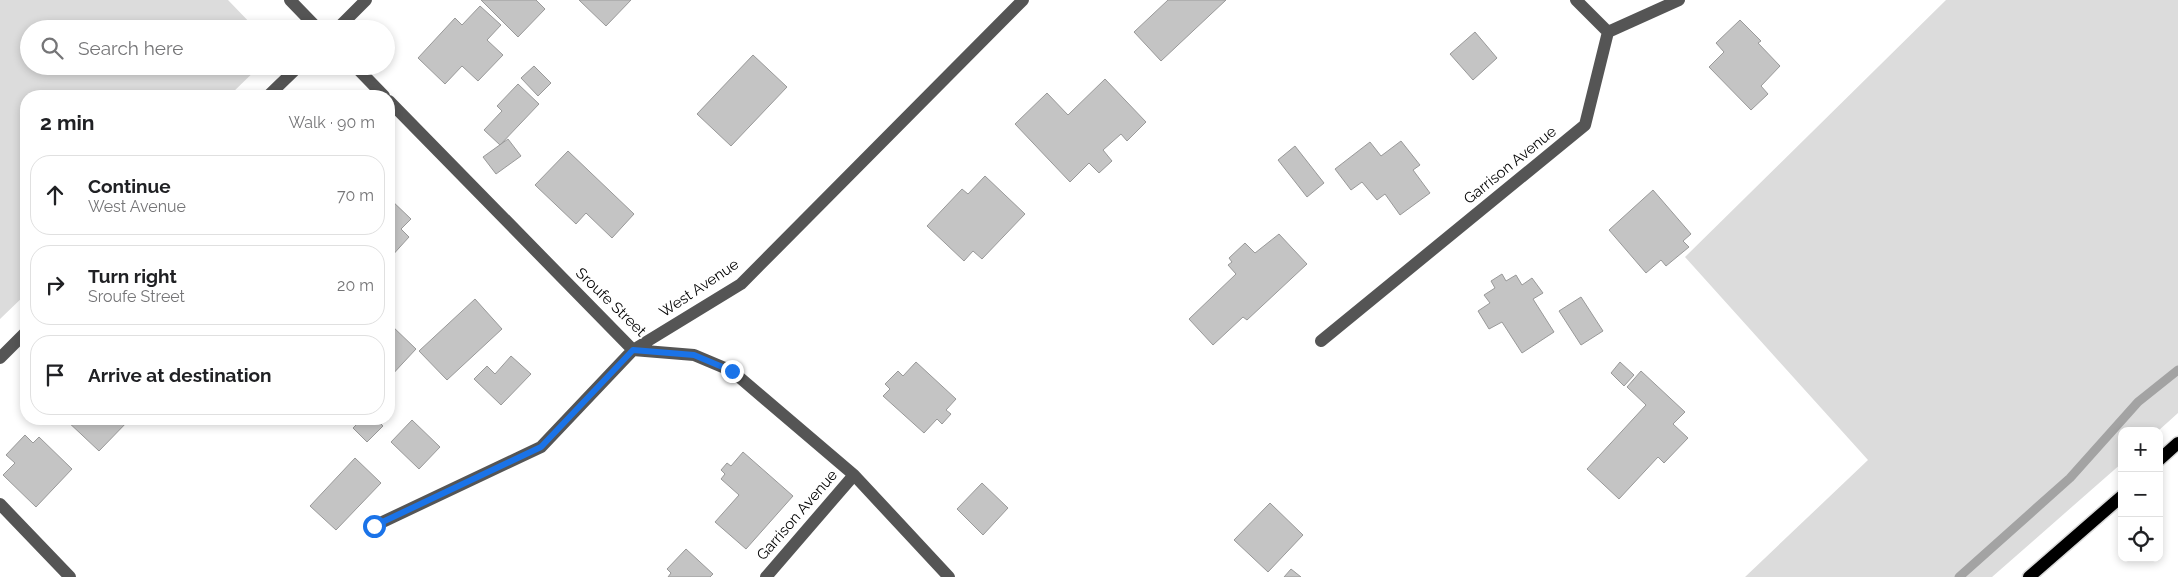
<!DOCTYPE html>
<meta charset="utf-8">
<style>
body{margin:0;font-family:Raleway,sans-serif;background:#f6f6f6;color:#202124}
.controls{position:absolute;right:15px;bottom:15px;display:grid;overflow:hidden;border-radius:10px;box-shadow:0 2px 8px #0003}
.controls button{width:45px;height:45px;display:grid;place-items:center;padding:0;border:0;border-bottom:1px solid #e0e0e0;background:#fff;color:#202124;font:25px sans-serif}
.stop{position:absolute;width:15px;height:15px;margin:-11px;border:4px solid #1a73e8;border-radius:50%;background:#fff}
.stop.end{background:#1a73e8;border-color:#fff;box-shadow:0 1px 5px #0008}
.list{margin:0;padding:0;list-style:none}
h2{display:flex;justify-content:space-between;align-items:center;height:65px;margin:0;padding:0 20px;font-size:21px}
h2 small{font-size:16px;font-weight:400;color:#757577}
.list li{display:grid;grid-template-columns:32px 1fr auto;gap:15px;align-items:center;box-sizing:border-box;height:80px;margin:0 10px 10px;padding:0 10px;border:1px solid #e0e0e0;border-radius:20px}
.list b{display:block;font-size:19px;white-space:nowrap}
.list p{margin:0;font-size:16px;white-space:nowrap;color:#757577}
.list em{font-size:16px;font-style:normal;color:#757577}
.icon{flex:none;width:28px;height:28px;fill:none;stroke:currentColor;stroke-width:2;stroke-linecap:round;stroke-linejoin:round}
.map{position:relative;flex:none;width:2178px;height:577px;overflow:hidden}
.search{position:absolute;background:#fff;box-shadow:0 2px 8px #0003;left:20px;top:20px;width:375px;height:55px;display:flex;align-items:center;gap:12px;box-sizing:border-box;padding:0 18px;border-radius:28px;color:#757577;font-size:19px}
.panel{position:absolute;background:#fff;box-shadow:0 2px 8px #0003;left:20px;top:90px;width:375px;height:335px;border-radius:20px}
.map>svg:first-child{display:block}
.green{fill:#dcdcdc}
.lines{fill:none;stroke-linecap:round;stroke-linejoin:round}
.stream{stroke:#a3a3a3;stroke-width:9}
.building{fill:#c4c4c4;stroke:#999}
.major-casing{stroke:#dbdbdb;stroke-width:15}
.minor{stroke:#555;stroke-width:12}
.major{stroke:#000;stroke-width:12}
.route{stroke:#1a73e8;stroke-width:6}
.labels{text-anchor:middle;stroke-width:4;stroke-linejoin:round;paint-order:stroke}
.street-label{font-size:15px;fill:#000;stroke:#fff}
</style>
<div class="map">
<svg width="2178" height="577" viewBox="0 0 2178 577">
<rect width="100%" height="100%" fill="#fff"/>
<path class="green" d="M0,0h228l28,29h-227v37h231l-31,30h-203v198l-26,25z
M1946,0h232v413l-20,18h-36v32l-130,114h-247l123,-117 -183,-203z"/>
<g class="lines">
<path class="stream" d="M1959,577l111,-99 68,-76 40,-32"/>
</g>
<path class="building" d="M481,0h55l9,9 -27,28z
M579,0h52l-25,26z
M1168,0h58l-65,61 -27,-29z
M480,6l21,19 -14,15 16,15 -25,26 -16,-15 -17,18 -27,-26 37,-40 7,7z
M1740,20l21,21 -3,2 22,23 -19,20 7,8 -17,16 -42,-43 15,-15 -8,-9z
M1475,32l22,26 -24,22 -23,-26z
M753,55l34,32 -56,59 -34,-32z
M534,66l17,17 -13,13 -17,-18z
M1105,79l41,43 -19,19 -6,-7 -18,16 9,11 -13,12 -10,-10 -19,19 -55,-58 32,-31 21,22z
M518,84l21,20 -39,41 -16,-15 18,-19 -5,-5z
M508,139l13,17 -25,18 -13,-17z
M1401,141l19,24 -7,5 17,23 -30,22 -15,-21 -8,6 -15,-18 -11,8 -16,-21 35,-27 11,14z
M1295,146l29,37 -17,14 -29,-37z
M568,151l66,63 -22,24 -26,-25 -10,11 -41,-39z
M985,176l40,38 -43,45 -9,-8 -9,10 -37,-35 35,-37 6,5z
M1653,190l38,44 -8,7 6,6 -23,19 -5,-6 -15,13 -37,-43z
M389,198l22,21 -10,10 8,8 -19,21z
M1279,234l28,30 -60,56 -4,-3 -30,28 -24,-26 47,-45 -8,-9 4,-3 -3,-4 16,-15 10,10z
M1502,274l4,7 10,-6 6,10 10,-7 11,15 -10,6 21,33 -32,21 -20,-31 -13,7 -11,-18 12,-8 -6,-8 11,-7 -4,-7z
M1581,297l22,34 -22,14 -22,-34z
M475,299l27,30 -55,51 -28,-29z
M390,324l26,25 -27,29v-53z
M511,356l20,18 -30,31 -27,-26 13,-13 8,8z
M916,362l40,37 -10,11 5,4 -9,10 -5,-5 -13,14 -41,-37 7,-7 -5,-5 13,-13 5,5z
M1620,362l14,13 -10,11 -13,-13z
M1641,371l44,41 -12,12 15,14 -24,25 -6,-6 -39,42 -32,-30 59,-64 -19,-18z
M65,419h65l-31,32z
M362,419h14l7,7 -16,16 -14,-14z
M412,420l28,27 -21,22 -28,-27z
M25,435l8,8 6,-6 33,32 -36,38 -33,-32 12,-12 -9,-8z
M743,452l50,44 -47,53 -31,-27 24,-27 -18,-16 4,-5 -4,-4 6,-7 4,3z
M355,458l26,25 -45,47 -26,-24z
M982,483l26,25 -25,27 -26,-26z
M1270,503l33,32 -35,37 -34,-32z
M686,549l27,25 -3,3h-42l3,-4 -4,-4z
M1291,569l10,8h-17z"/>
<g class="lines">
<defs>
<path id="major" d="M2159,460l19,-17
M2029,577l93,-81"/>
</defs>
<use href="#major" class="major-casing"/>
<path class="minor" d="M290,0l28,29
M1576,0l32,32
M337,29l29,-29
M355,66l29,30
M268,96l31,-30
M389,101l244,249 61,5 38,16 122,104 95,102
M1321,341l264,-216 23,-93 71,-32
M0,358l26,-26
M0,504l70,73
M374,526l167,-79 92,-97 108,-66 282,-284
M766,577l88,-102"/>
<use href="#major" class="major"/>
</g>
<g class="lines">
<path class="route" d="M374,526l167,-79 92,-97 61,5 38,16"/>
</g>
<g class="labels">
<g class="street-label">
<text transform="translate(1510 165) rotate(-39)" y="5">Garrison Avenue</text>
<text transform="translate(699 288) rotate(-34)" y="5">West Avenue</text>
<text transform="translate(611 302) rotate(44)" y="5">Sroufe Street</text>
<text transform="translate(797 515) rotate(-49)" y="5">Garrison Avenue</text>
</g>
</g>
</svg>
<div class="controls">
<button>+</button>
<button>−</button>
<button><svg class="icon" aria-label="locate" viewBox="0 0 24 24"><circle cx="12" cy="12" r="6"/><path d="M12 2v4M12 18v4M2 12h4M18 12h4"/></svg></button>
</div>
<div class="stop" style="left:374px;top:526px"></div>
<div class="stop end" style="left:732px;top:371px"></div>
<div class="search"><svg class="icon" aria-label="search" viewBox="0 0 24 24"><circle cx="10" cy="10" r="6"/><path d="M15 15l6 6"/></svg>Search here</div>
<section class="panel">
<h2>2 min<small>Walk · 90 m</small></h2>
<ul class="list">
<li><svg class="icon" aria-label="ahead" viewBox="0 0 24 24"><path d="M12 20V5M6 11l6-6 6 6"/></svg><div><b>Continue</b><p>West Avenue</p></div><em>70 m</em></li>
<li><svg class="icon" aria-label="right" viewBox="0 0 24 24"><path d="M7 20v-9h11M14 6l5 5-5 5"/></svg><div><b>Turn right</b><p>Sroufe Street</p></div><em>20 m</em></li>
<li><svg class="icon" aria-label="arrive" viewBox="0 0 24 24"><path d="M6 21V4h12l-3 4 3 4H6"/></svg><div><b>Arrive at destination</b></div></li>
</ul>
</section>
</div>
